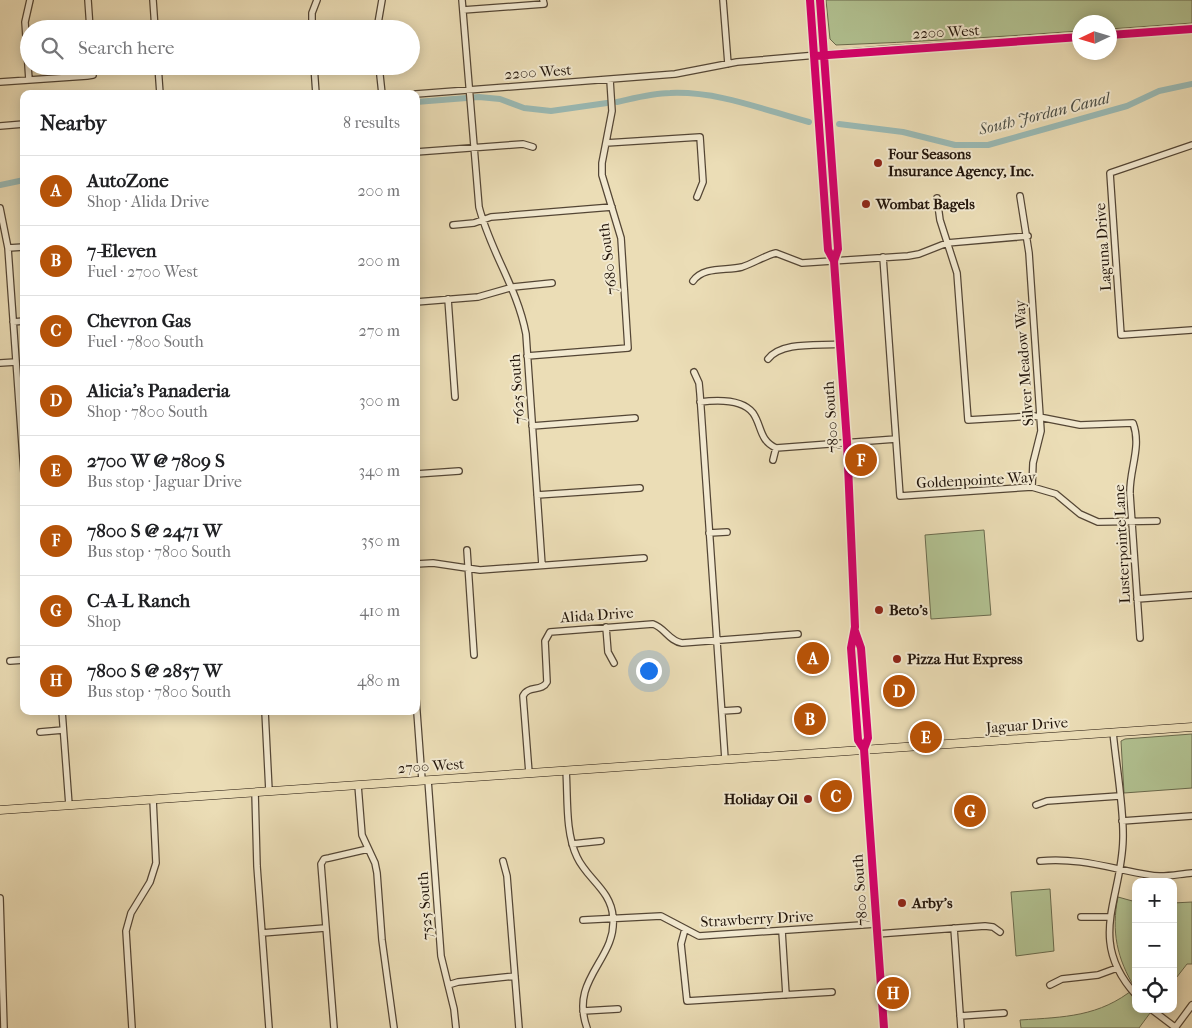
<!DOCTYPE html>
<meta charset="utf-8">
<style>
body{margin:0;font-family:"IM FELL French Canon",serif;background:#f2f2f2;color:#202124}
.controls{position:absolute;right:15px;bottom:15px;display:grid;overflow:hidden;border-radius:10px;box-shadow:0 2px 12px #0003}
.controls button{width:45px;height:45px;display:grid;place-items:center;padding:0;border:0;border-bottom:1px solid #e0e0e0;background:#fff;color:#202124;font:25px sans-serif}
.compass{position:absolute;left:1072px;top:15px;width:45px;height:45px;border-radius:50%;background:#fff;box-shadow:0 2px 12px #0003;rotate:266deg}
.you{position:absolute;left:648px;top:670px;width:18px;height:18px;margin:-12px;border:4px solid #fff;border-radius:50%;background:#1a73e8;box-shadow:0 0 0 8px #1a73e833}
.badge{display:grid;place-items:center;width:32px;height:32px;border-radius:50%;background:#b45309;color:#fff;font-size:16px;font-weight:700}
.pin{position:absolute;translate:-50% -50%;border:2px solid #fff;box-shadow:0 1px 5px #0006}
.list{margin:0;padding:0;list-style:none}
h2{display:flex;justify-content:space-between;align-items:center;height:65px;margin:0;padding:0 20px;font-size:21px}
h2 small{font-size:16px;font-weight:400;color:#757577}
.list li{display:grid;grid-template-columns:32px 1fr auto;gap:15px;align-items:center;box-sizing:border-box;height:70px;padding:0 20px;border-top:1px solid #e0e0e0}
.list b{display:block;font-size:19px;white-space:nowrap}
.list p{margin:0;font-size:16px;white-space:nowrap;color:#757577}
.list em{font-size:16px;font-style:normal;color:#757577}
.icon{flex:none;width:28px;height:28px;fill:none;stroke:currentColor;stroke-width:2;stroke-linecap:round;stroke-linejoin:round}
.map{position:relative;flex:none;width:1192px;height:1028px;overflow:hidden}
.search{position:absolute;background:#fff;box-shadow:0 2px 12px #0003;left:20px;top:20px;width:400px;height:55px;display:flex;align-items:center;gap:12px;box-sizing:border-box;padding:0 18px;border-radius:28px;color:#757577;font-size:19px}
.panel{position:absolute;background:#fff;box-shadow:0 2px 12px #0003;left:20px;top:90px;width:400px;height:625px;border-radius:10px}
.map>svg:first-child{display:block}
.green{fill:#b2c292;stroke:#6a6b4e}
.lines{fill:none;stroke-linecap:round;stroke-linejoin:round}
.canal{stroke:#9abab5;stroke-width:6}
.minor-casing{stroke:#544635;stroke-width:8}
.major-casing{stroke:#21140a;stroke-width:9}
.minor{stroke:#f2e9d0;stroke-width:5.5}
.major{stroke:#ebddb6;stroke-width:8}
.cycleway-casing{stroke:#f2e9d0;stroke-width:11}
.cycleway{stroke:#d6006c;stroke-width:8}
.poi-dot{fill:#8f2418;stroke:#f2e9d0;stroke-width:2}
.labels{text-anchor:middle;stroke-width:4;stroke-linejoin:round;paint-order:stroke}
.street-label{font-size:15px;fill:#21140a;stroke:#f2e9d0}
.poi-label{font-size:15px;font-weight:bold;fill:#21140a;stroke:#f2e9d0;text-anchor:start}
.water-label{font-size:16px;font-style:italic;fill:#4b4e46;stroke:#f2e9d0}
</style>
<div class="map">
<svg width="1192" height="1028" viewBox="0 0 1192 1028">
<rect width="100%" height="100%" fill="#ebddb6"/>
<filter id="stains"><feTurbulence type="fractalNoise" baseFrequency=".004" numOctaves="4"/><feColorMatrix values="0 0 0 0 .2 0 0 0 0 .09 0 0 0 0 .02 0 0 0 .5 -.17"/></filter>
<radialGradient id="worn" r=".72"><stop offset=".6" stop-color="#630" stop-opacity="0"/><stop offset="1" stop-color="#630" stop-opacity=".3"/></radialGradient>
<path class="green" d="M826,0h366v23l-82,6v-7h-30l-1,9c-81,6 -162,11 -243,14l-6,-6z
M984,530l7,85 -60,4 -6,-84z
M1192,734v54l-68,5 -3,-52 4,-2z
M1050,889l4,62 -38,5 -5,-64z
M1118,897l18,5v107h17l-14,19h-118l-1,-8c45,-3 79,-3 115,-32 -18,-29 -24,-57 -17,-91z
M1192,902v62h-5l-14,18v-79z"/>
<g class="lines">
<path class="canal" d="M416,102l63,-5 21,2 24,9 27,3 56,-8
M617,102c18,-4 36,-9 53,-9 48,-2 94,17 139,29
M839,124l64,8 52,13h33l139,-39 32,-15 33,-7
M0,185l24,-5"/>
<defs>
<path id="minor" d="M88,0l2,29
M153,0l2,29
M462,0l17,207c12,46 38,80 47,127l16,231
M723,0l5,64
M463,10l81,-6 -1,-4
M312,29v-16l5,-13
M377,29l5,-29
M1110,35l82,-6
M158,66l2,28
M314,66l2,28
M379,66l3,28
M29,80l-4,-58 5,-22
M0,82l87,-6 6,-1 -1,-9
M416,94l259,-20 62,-12 150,-13 193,-12
M0,126l24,-2
M606,143l94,-6 3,45 -6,15
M1192,145l-82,28 11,162 71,-5
M416,152l107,-8 10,3
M1020,196l9,57 12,178 -8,32 -1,24
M937,198l3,22 17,53 11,147 66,-4 46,9 53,-2c9,24 -4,47 -3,71l10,144
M0,208l8,40 16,225
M453,225l21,-2 17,-6 121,-10
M8,248l16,-1
M883,257l17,239 132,-9 24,7 24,20 18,8 59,-1
M693,281c11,-15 33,-10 49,-14 12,-4 22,-11 34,-14l26,10 15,-1 91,-6 11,-2 28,-11 81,-7
M448,299l7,98
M416,302l62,-5 35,-10 39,-4
M13,322l11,-1
M527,356l101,-8 -7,-110 -19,-63v-12l10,-52 -2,-31
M768,359c14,-18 51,-13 72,-15
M0,363l16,-1
M694,372l5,11 1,11 25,365
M700,402c16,-2 42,-3 53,11 9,13 6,27 23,35l120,-9
M532,426l103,-8
M773,460l3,-12
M416,474l43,-3
M537,495l103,-7
M709,533l18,-1
M467,550l7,105
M416,564l17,-1 47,7 164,-12
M1137,599l55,-4
M606,627l2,25 6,11
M10,661l14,-1
M416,699l6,81
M62,711l7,94
M265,711l4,80
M722,711l16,-1
M40,732l23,-2
M1113,732c3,33 11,75 10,107 -1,60 -37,101 13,156
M566,770c2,27 -1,62 11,87 10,22 34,33 36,60 4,43 -44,61 -26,111
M529,773l-6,-77c5,-11 19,-4 24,-14l-2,-41 5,-9 103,-8c12,4 16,17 29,19l116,-9
M428,780l13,176 13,53 2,19
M358,785l4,50 13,28 2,10 5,67 12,88
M255,792l2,74 12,162
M1036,805l11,-4 72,-5
M1122,821l70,-5
M572,844l29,-3
M503,861l4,15 12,152
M1040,861c39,-4 72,8 109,14 14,3 29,-1 43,-2
M0,898l4,130
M1081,917h28
M583,920l78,-4 38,20 177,-12
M954,928l7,100
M685,929l-4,15 6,57 145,-9
M782,931l4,64
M262,933l63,-5
M877,934l108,-8 8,1 7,5
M448,985l10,-3 57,-6
M1050,985l12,-6 36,-4 19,-7
M1151,1009l25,19
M583,1011l35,-2
M960,1016l44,-3
M132,1028l-6,-97 5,-18 19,-31 6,-19 -3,-64
M334,1028l-13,-164 3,-5 5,-1 39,-9
M1175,1028l17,-23"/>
<path id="major" d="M810,0l18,250 6,11
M820,0l18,249 -4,12 13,181 8,185 -4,21 7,92 6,9
M855,631l6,17 7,90 -4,11 20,279
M0,810l1192,-83"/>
</defs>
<use href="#minor" class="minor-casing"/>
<use href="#major" class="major-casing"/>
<use href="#minor" class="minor"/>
<use href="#major" class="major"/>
<defs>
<path id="cycleway" d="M810,0l18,250 6,11
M820,0l18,249 -4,12 13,181 8,185 -4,21 7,92 6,9
M1110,35l82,-6
M814,56l266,-19
M855,631l6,17 7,90 -4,11 20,279"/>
</defs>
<use href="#cycleway" class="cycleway-casing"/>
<use href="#cycleway" class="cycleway"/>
</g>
<g class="poi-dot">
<circle cx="878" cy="163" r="5"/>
<circle cx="866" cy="204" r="5"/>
<circle cx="879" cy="610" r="5"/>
<circle cx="897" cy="659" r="5"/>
<circle cx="808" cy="799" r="5"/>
<circle cx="902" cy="903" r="5"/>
</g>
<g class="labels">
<g class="street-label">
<text transform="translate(946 32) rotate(-3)" y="5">2200 West</text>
<text transform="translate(538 72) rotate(-4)" y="5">2200 West</text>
<text transform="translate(1103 247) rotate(-94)" y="5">Laguna Drive</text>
<text transform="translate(608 259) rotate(-97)" y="5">7680 South</text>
<text transform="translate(1024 363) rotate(-94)" y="5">Silver Meadow Way</text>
<text transform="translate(517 389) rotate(-94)" y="5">7625 South</text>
<text transform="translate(831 417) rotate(-94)" y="5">7800 South</text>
<text transform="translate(976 480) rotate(-3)" y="5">Goldenpointe Way</text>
<text transform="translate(1122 544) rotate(-93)" y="5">Lusterpointe Lane</text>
<text transform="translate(597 615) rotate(-4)" y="5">Alida Drive</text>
<text transform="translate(1027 725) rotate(-4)" y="5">Jaguar Drive</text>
<text transform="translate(431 766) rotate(-4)" y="5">2700 West</text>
<text transform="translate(860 890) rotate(-94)" y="5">7800 South</text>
<text transform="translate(425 906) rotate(-94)" y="5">7525 South</text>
<text transform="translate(757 919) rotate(-3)" y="5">Strawberry Drive</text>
</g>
<g class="poi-label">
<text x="888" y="159">Four Seasons<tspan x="888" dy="17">Insurance Agency, Inc.</tspan></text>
<text x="876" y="209">Wombat Bagels</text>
<text x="889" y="615">Beto's</text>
<text x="907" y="664">Pizza Hut Express</text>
<text x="798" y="804" text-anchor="end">Holiday Oil</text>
<text x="912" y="908">Arby's</text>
</g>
<g class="water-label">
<text transform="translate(1044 113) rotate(-14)" y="6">South Jordan Canal</text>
</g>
</g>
<rect width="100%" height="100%" filter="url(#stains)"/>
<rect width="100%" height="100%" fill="url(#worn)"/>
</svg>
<div class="controls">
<button>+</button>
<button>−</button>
<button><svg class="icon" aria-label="locate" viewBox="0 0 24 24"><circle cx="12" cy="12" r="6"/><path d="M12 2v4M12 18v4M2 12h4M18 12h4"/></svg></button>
</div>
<svg class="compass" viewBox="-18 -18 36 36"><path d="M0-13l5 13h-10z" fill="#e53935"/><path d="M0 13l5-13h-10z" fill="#757577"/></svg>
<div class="you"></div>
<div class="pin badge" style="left:813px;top:658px">A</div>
<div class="pin badge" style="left:810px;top:719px">B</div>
<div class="pin badge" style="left:836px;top:796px">C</div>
<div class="pin badge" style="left:899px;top:691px">D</div>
<div class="pin badge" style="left:926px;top:737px">E</div>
<div class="pin badge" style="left:861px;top:460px">F</div>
<div class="pin badge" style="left:970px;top:811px">G</div>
<div class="pin badge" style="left:893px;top:993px">H</div>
<div class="search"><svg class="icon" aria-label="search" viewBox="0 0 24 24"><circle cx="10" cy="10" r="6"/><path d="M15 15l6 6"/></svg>Search here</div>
<section class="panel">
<h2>Nearby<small>8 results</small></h2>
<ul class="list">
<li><span class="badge">A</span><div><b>AutoZone</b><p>Shop · Alida Drive</p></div><em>200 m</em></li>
<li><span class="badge">B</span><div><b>7-Eleven</b><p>Fuel · 2700 West</p></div><em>200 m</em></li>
<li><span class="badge">C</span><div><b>Chevron Gas</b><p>Fuel · 7800 South</p></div><em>270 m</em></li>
<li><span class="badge">D</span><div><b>Alicia's Panaderia</b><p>Shop · 7800 South</p></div><em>300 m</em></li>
<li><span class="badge">E</span><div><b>2700 W @ 7809 S</b><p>Bus stop · Jaguar Drive</p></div><em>340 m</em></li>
<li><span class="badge">F</span><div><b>7800 S @ 2471 W</b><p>Bus stop · 7800 South</p></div><em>350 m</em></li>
<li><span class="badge">G</span><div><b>C-A-L Ranch</b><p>Shop</p></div><em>410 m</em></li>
<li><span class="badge">H</span><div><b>7800 S @ 2857 W</b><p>Bus stop · 7800 South</p></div><em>480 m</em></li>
</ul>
</section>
</div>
